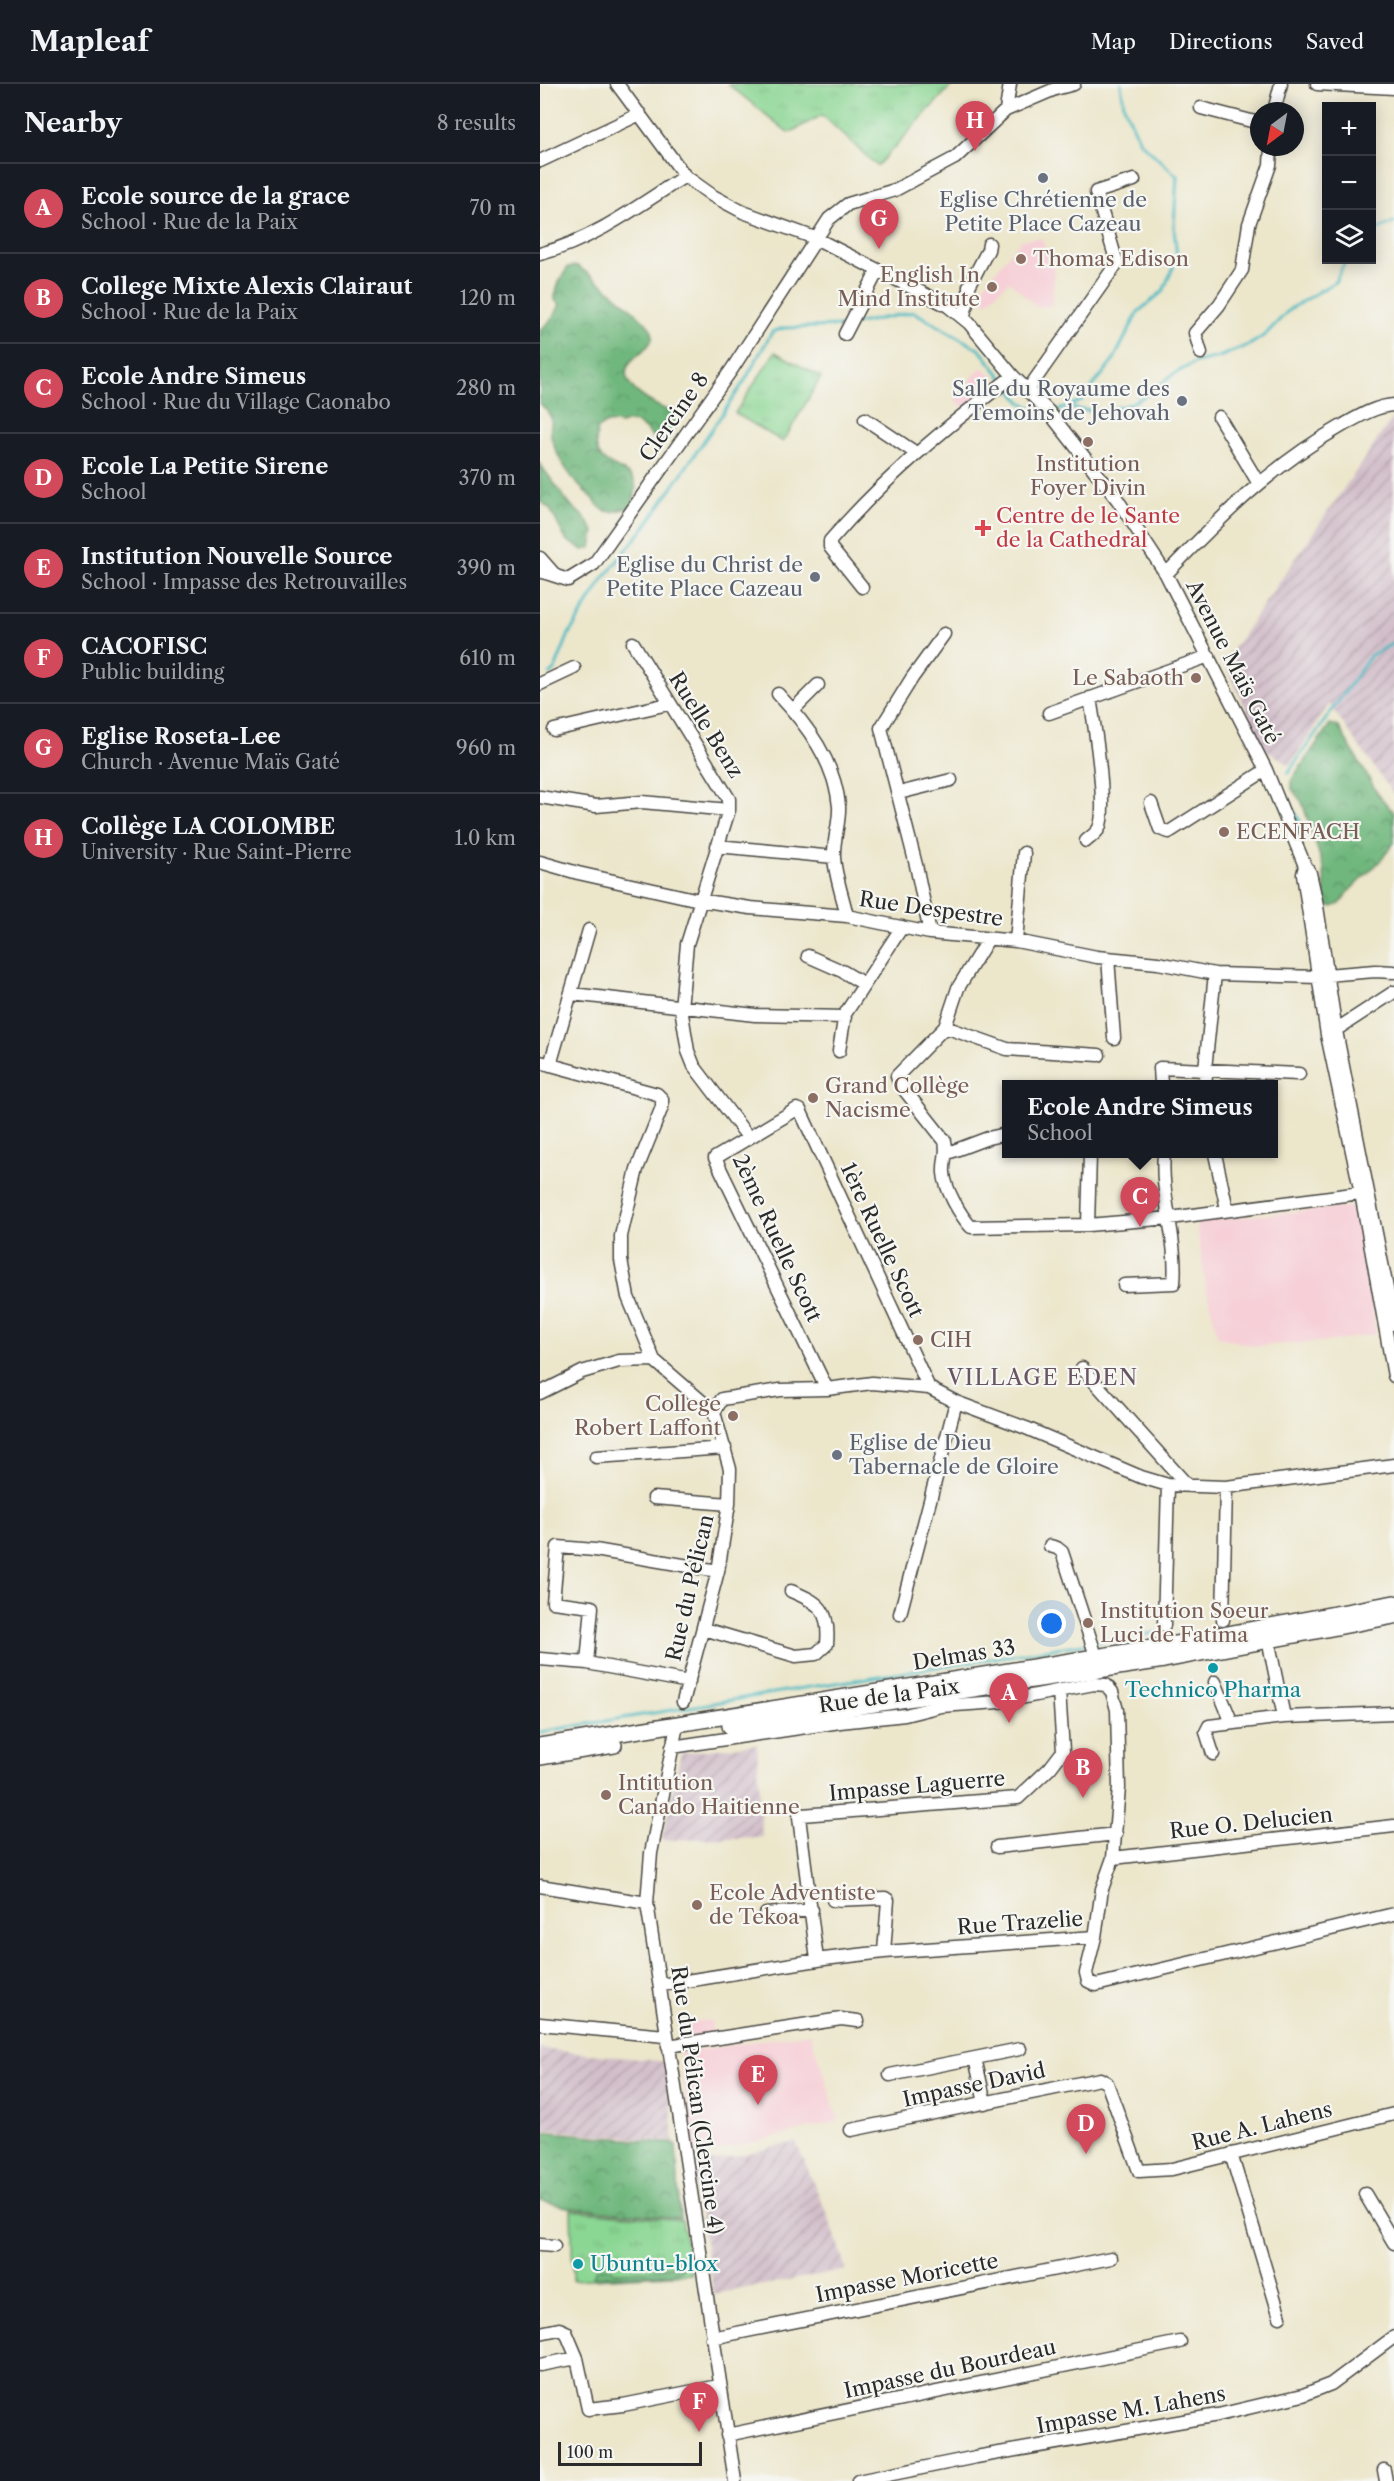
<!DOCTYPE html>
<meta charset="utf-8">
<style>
body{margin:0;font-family:"Libre Caslon Text",serif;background:#20242c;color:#f1f3f6}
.controls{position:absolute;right:18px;top:18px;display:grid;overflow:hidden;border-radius:0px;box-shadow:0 3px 15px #0003}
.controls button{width:54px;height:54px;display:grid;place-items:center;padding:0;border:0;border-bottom:2px solid #363941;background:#171b24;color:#f1f3f6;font:30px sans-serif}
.compass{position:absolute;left:710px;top:18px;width:54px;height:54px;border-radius:50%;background:#171b24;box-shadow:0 3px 15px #0003;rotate:212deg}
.scale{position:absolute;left:18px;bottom:15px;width:144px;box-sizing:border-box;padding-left:6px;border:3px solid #2b2b2b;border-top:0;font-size:16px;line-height:21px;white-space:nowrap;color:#2b2b2b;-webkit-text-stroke:4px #f6f6f2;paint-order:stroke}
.you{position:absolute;left:512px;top:1540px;width:21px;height:21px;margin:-15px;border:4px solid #fff;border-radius:50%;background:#1a73e8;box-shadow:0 0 0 9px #1a73e833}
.badge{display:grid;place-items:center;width:39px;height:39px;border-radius:50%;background:#d1495b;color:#fff;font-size:20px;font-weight:700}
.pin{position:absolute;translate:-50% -50px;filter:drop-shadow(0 2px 3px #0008)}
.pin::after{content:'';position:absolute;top:32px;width:21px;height:18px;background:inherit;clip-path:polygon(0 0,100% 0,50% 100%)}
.popup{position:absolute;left:462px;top:996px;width:276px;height:78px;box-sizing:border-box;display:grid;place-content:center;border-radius:0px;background:#171b24;filter:drop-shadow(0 2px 4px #0005);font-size:20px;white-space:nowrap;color:#9ea1a6}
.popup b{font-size:22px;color:#f1f3f6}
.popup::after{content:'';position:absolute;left:50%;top:100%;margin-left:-12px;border:12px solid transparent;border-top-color:#171b24}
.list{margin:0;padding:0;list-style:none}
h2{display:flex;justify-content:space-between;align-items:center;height:78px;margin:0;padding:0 24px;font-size:26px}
h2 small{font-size:20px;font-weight:400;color:#9ea1a6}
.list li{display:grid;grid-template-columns:39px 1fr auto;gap:18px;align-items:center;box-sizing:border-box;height:90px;padding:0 24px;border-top:2px solid #363941}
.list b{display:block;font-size:22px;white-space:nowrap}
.list p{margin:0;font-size:20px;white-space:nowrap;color:#9ea1a6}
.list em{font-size:20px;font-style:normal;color:#9ea1a6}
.icon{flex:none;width:33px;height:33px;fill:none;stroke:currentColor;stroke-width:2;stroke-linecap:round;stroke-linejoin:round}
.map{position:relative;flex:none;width:854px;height:2397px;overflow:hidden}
header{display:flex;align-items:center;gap:36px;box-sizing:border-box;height:84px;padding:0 30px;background:#171b24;border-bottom:2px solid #363941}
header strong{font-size:28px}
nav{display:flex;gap:33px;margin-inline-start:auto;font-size:21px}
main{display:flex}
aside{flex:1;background:#171b24}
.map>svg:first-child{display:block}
.built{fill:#f6cfd7}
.industrial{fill:url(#industrial-furrows)}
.grass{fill:url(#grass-tufts);stroke:#5a805f;stroke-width:1.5}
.forest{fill:url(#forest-crowns);stroke:#4d7154;stroke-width:1.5}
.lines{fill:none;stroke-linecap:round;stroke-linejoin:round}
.stream{stroke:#4bbac3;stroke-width:3}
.canal{stroke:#4bbac3;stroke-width:10}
.minor-casing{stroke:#484743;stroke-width:15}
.major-casing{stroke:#484743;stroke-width:18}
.minor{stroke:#fff;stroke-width:12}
.major{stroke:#fff;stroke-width:15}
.worship-dot{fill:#6b7280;stroke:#f6f6f2;stroke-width:2}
.education-dot{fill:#8d6e63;stroke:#f6f6f2;stroke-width:2}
.health-dot{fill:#e0444e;stroke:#f6f6f2;stroke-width:2}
.culture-dot{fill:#0f9aa8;stroke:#f6f6f2;stroke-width:2}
.labels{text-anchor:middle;stroke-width:4.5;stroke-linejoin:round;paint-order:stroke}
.worship-label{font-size:21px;fill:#5b616d;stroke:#f6f6f2;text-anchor:end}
.education-label{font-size:21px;fill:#785e54;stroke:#f6f6f2;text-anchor:start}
.street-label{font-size:21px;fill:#2b2b2b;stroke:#f6f6f2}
.health-label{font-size:21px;fill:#be3a42;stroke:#f6f6f2;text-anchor:start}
.culture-label{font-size:21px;fill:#0d838f;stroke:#f6f6f2}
.neighbourhood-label{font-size:22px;letter-spacing:1.5px;fill:#695663;stroke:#f6f6f2}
</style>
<header>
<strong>Mapleaf</strong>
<nav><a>Map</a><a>Directions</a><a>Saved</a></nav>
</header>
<main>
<aside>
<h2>Nearby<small>8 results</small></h2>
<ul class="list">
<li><span class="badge">A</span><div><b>Ecole source de la grace</b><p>School · Rue de la Paix</p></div><em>70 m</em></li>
<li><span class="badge">B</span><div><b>College Mixte Alexis Clairaut</b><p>School · Rue de la Paix</p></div><em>120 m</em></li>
<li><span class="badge">C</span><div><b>Ecole Andre Simeus</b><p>School · Rue du Village Caonabo</p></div><em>280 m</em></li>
<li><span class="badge">D</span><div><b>Ecole La Petite Sirene</b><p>School</p></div><em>370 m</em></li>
<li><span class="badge">E</span><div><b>Institution Nouvelle Source</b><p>School · Impasse des Retrouvailles</p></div><em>390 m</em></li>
<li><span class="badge">F</span><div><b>CACOFISC</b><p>Public building</p></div><em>610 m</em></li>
<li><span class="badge">G</span><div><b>Eglise Roseta-Lee</b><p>Church · Avenue Maïs Gaté</p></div><em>960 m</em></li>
<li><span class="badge">H</span><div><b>Collège LA COLOMBE</b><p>University · Rue Saint-Pierre</p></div><em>1.0 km</em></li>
</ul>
</aside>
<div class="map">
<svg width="854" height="2397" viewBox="0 0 854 2397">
<defs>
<pattern id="industrial-furrows" width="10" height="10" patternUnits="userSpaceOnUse" patternTransform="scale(1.5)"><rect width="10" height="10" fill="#d1bdc9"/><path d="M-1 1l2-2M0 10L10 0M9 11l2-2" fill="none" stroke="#aa9aa3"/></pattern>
<pattern id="grass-tufts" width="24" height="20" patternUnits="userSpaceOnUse" patternTransform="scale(1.5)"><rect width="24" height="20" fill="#8ad693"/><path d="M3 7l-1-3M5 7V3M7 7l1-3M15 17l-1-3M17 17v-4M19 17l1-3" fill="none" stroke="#77b87f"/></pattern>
<pattern id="forest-crowns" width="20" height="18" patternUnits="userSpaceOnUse" patternTransform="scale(1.5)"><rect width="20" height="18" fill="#6fb77d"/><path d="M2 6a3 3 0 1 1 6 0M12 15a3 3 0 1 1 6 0" fill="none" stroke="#5b9567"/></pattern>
</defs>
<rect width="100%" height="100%" fill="#f6f6f2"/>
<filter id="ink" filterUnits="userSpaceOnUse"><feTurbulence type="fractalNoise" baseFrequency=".0167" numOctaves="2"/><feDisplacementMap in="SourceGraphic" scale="12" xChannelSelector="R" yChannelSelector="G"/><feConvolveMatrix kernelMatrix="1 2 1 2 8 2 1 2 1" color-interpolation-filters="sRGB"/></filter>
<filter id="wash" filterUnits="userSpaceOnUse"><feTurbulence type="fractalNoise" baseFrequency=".008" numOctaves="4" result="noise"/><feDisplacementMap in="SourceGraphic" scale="24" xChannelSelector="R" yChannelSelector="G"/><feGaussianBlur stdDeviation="1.35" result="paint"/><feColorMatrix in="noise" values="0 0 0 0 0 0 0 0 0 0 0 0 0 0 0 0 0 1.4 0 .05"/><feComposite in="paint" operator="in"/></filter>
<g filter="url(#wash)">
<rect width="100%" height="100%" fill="#ece6cb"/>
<path class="built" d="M501,154l14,34 -4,34 -14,1 -28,-26 -23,22 -8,-10 43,-53z
M442,283l15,13 -30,30 -13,-11z
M819,1122l17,128 -41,7 -80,5 -37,-9 -12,-50 -10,-66z
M171,1936l2,14 -26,3 -2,-14z
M270,1949l29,88 -146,36 -13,-104z"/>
<path class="industrial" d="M854,332v379l-65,-91 -39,61 -25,-16 -41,-87z
M217,1660l5,93 -100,3 19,-87z
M0,1965l128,13 6,80 -134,-13z
M256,2058l35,81 15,47 -132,24 -22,-128z"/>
<path class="grass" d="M194,0h219l-76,82 -55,-51 -33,18 -60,-48z
M235,268l46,25 -38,65 -48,-29z
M31,2126l111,10 9,54 -118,6z"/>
<path class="forest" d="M37,182c13,8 73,55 75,66 4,14 -17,22 -23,32 -14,22 28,43 44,48 4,13 1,19 -9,28l-9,-1c-11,-10 -18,-23 -34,-15 -10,-3 -15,-2 -23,5 -14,54 56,24 33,78 -8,2 -19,7 -27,3 -6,-3 -9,-9 -13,-13 -17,-15 -32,-35 -39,-57 -6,-17 8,-18 -12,-36v-74l12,-11 8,-14 -6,-6 5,-17 9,-15z
M0,380l30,41 14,12 10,14 -3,17 -8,2 -17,-10 -16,-31 -10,-8z
M790,640l8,2 40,68 16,19v30l-13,17 -31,30 -10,14 -8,3 -7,-4 -1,-34 -22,-67 -10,-13v-10z
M0,2047l136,13 4,74 -109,-10 -31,-8z
M143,2174l3,1 -4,11 -11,4 -78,3 3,-8 15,-1 3,4c20,-1 54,0 69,-14z"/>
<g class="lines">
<path class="stream" d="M832,148l22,-10
M314,240l60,-12 66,38 24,30
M468,301l13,17 25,14
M528,324l32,4 28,-7 24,-13 20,-17 24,-13 23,-5 32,-13 14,-9 25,-26 45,-27 11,-22
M512,329l29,-12 32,-40 25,-49 25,-21 14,-33 -3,-31 3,-51 -37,-34 -16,-36 -3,-22
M10,590l5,-5 14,-35 34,-55 45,-56 96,-141 28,-50 12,-4 60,-2
M748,689l83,-118 23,-12
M555,1558l67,-10
M0,1648l251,-42 298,-47"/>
<path class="canal" d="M742,713l19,33"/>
</g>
</g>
<g filter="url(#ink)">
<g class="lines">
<defs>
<path id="minor" d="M77,0l68,92 28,20 30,16 72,26 133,68 21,17 44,53 35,35 69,88 49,75 100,196 39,96
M777,0l77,4
M661,24l58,15
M466,26l4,-26
M734,27l7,-27
M0,77l100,-47
M0,170c53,-14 100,-49 145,-78
M423,234l6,-21v-11l19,-36 1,-6
M305,250l33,-64
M661,269l-6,-20 24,-28 23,-35 7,-46 21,-59 1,-18
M487,307l90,-128 -21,-71 38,-12
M679,333l40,67
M325,335l51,34
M0,474l15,17
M0,487l28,9 26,-16 138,-195 97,-150 19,-15 47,-14 60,-32 51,-48 49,-21 19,-5
M626,490c54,-56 105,-108 174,-147 16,-9 35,-21 54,-22
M322,503l-32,-40v-6c54,-63 117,-115 183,-165
M93,559l96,156v11l-42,134 -6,64 7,43 6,15 54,71
M0,600l34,-16
M238,610c29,31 57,68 61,112 1,17 -6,34 -5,51 1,19 9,40 13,59
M253,626l25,-25
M509,629l160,-57
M14,646l114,-26
M359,709l52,-13
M0,713l56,9 46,-4 87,8
M611,719l9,26 9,3 97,-62
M546,757c3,-3 11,-8 13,-13 9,-18 -5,-106 -9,-130
M177,762l117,11
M0,778l38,11 121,27 51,8 97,8 83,17 86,8 81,16 61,6 57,11 104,3 7,-2 49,-4 19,1
M390,849l-14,-68 -35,-137 31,-50 32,-44
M448,855l-30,49 -13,39 -48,49 2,7 46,58c3,12 -2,20 -1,32 1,16 16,42 27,54l117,-2 82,-7 198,-26
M476,857l8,-88
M268,872l34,15 22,13
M568,874l6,80
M32,910l183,21 90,2
M405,943l62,22 92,6
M791,949l63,-41
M299,967l6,-37 57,-87
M0,978l117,32 5,5v8l-25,62 -16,67v24l7,37 26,63 60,52 16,57 -1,35 -11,67 -35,131
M10,981l39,-135
M621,1000l-1,-16 139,6
M666,1000l-1,-15 10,-95
M408,1069l40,-15 18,-4
M675,1070l12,55
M548,1141l2,-71
M584,1201l50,-2c4,-44 -14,-87 -10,-129
M854,1240l-58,-293 -20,-131 -6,-27 -5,-7 -2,8 24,161 34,158 33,183
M542,1284l106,118
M287,1305l-112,-231 82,-49 3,1 129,278
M0,1309l42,-21 37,-11 35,-1
M174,1328l8,-13 58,-9 47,-1 45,-6 57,5 27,14 70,26 115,49 27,8 58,2 168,-22
M56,1373l129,-9
M114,1414l75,6
M510,1462l7,2 5,4 34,104
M360,1530l56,-212
M683,1536l3,-133
M624,1541l4,-140
M164,1545l92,27 20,-2 11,-10c3,-34 -7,-41 -36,-53
M728,1555l16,78 110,-4
M0,1575l47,4 102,19
M47,1579l5,-56 -39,-5 5,-55 37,3 123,21
M675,1598l17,41
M137,1641l-26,128 -4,50 88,578
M132,1663l168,-25 65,-7 36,-9 58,-4 95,-18 12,1 6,7 5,18 2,78 -6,70 -11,31 -7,48
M673,1670l-7,-22 3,-6 75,-9
M457,1763l119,-13
M573,1774l281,-32
M0,1802l107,17
M293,1816l52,-2 3,2 -4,52
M226,1830l46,-4
M277,1876l-18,-143 3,-2 216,-17 32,-30 13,-17 -4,-60
M121,1901l163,-26 60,-7 211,-15 -9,36 2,8 8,4 298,-71
M0,1940l125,12
M128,1962l173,-27 17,2
M435,1974l10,45
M350,1991l130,-26
M311,2046l249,-51 7,4 32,88 33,-2 222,-55
M691,2070l49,163
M825,2110l29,49
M0,2161l14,1
M0,2249l19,-4 7,3 11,26
M172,2254l399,-80
M0,2281l37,-7 11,51 35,-4 96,-19
M187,2351l453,-93
M844,2386l2,11
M318,2397l118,-24 242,-42 85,-20 28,-11 63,-47"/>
<path id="major" d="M190,1642l434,-66 230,-44
M0,1662l624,-100 230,-43
M0,1673l74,-12"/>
</defs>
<use href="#minor" class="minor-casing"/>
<use href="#major" class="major-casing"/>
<use href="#minor" class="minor"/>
<use href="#major" class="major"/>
</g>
</g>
<g class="worship-dot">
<circle cx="503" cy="94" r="6"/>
<circle cx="642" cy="317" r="6"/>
<circle cx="275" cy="493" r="6"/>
<circle cx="297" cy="1371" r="6"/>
</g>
<g class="education-dot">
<circle cx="481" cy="175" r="6"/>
<circle cx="452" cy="203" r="6"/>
<circle cx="548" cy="358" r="6"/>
<circle cx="656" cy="594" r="6"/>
<circle cx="684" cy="748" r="6"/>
<circle cx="273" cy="1014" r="6"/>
<circle cx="378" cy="1256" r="6"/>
<circle cx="193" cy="1332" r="6"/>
<circle cx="548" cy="1539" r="6"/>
<circle cx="66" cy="1711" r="6"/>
<circle cx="157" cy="1821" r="6"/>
</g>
<path class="health-dot" d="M440 435h6v6h6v6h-6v6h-6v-6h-6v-6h6z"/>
<g class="culture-dot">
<circle cx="673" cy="1584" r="6"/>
<circle cx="38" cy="2180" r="6"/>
</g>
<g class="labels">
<g class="worship-label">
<text x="503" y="123" text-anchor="middle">Eglise Chrétienne de<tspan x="503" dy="24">Petite Place Cazeau</tspan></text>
<text x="630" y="312">Salle du Royaume des<tspan x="630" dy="24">Temoins de Jehovah</tspan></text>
<text x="263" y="488">Eglise du Christ de<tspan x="263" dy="24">Petite Place Cazeau</tspan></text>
<text x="309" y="1366" text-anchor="start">Eglise de Dieu<tspan x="309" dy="24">Tabernacle de Gloire</tspan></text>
</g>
<g class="education-label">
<text x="493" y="182">Thomas Edison</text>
<text x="440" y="198" text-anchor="end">English In<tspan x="440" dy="24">Mind Institute</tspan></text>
<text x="548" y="387" text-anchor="middle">Institution<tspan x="548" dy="24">Foyer Divin</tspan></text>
<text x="644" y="601" text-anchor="end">Le Sabaoth</text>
<text x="696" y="755">ECENFACH</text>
<text x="285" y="1009">Grand Collège<tspan x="285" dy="24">Nacisme</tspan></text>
<text x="390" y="1263">CIH</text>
<text x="181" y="1327" text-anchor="end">College<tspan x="181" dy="24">Robert Laffont</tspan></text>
<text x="560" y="1534">Institution Soeur<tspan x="560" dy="24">Luci de Fatima</tspan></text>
<text x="78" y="1706">Intitution<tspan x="78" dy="24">Canado Haitienne</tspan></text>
<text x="169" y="1816">Ecole Adventiste<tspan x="169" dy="24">de Tekoa</tspan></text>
</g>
<g class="street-label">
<text transform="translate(134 333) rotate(-55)" y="7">Clercine 8</text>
<text transform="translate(693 578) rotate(63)" y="7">Avenue Maïs Gaté</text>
<text transform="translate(166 641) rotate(58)" y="7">Ruelle Benz</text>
<text transform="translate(391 825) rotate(8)" y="7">Rue Despestre</text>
<text transform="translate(237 1154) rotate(65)" y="7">2ème Ruelle Scott</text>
<text transform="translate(342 1156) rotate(65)" y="7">1ère Ruelle Scott</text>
<text transform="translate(150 1504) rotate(-77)" y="7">Rue du Pélican</text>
<text transform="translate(424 1571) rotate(-9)" y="7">Delmas 33</text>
<text transform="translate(349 1612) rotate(-8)" y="7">Rue de la Paix</text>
<text transform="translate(377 1702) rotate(-5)" y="7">Impasse Laguerre</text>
<text transform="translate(711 1739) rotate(-6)" y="7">Rue O. Delucien</text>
<text transform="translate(480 1839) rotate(-4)" y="7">Rue Trazelie</text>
<text transform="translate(434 2001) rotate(-12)" y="7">Impasse David</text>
<text transform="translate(157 2016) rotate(82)" y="7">Rue du Pélican (Clercine 4)</text>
<text transform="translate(722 2042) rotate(-14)" y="7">Rue A. Lahens</text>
<text transform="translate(367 2194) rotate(-11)" y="7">Impasse Moricette</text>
<text transform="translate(410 2285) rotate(-12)" y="7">Impasse du Bourdeau</text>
<text transform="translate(591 2326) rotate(-10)" y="7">Impasse M. Lahens</text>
</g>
<g class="health-label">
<text x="456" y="439">Centre de le Sante<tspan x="456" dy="24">de la Cathedral</tspan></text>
</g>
<g class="culture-label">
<text x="673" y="1613">Technico Pharma</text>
<text x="50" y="2187" text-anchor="start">Ubuntu-blox</text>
</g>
<g class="neighbourhood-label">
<text x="503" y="1301">VILLAGE EDEN</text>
</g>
</g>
</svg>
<div class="controls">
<button>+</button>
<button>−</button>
<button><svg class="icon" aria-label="layers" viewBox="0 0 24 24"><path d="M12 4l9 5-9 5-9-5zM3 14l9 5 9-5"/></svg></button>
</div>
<svg class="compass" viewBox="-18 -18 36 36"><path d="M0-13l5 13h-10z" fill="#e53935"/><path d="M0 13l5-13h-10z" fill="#9ea1a6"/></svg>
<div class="scale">100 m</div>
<div class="you"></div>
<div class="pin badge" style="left:469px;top:1639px">A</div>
<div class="pin badge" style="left:543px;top:1714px">B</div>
<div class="pin badge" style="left:600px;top:1143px">C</div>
<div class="popup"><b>Ecole Andre Simeus</b>School</div>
<div class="pin badge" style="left:546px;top:2070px">D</div>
<div class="pin badge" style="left:218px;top:2021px">E</div>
<div class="pin badge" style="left:159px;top:2348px">F</div>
<div class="pin badge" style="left:339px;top:165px">G</div>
<div class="pin badge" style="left:435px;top:67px">H</div>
</div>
</main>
